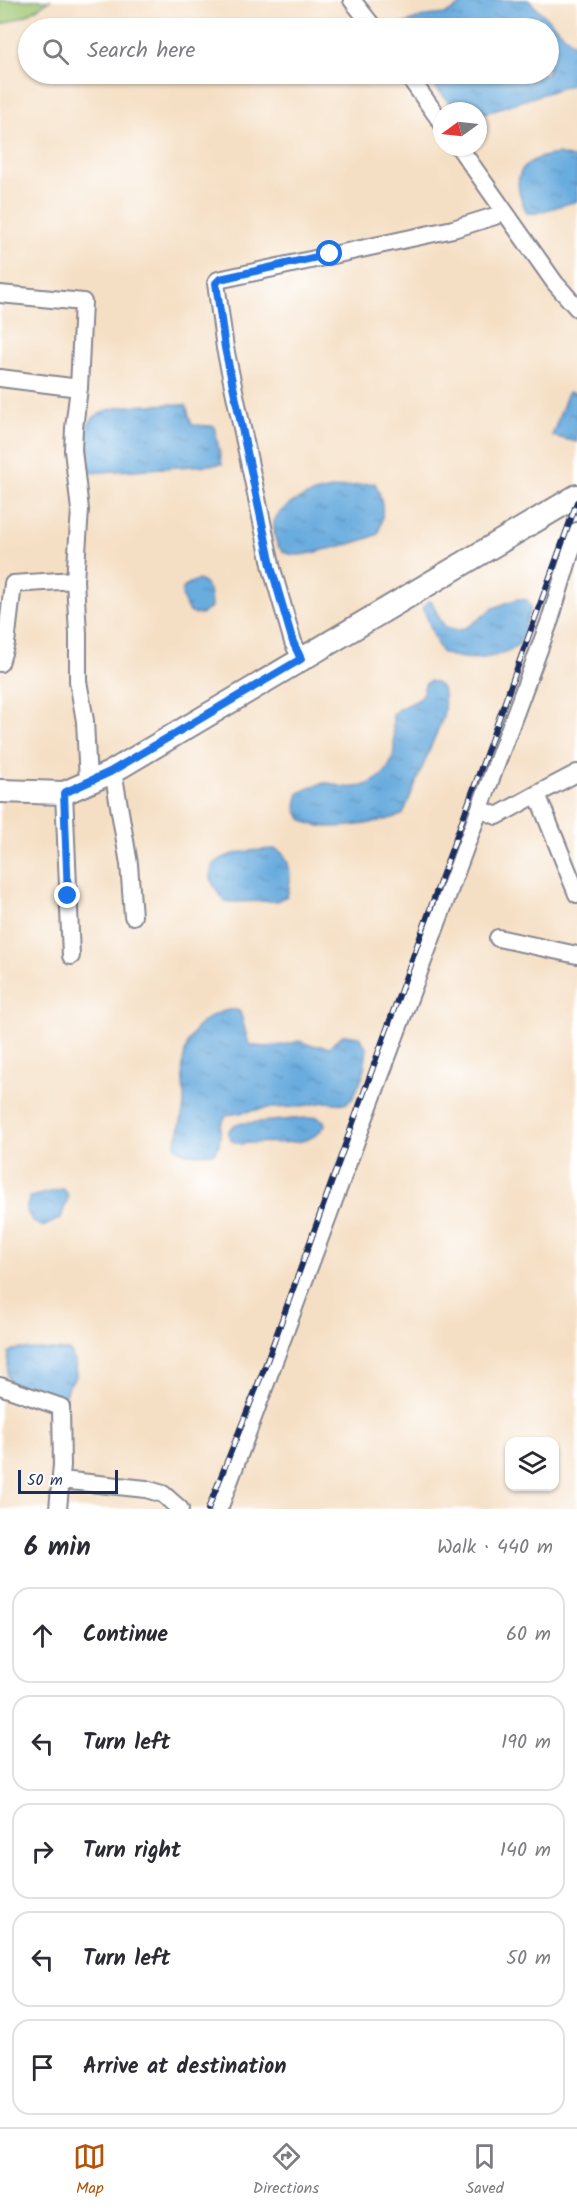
<!DOCTYPE html>
<meta charset="utf-8">
<style>
body{margin:0;font-family:Kalam,sans-serif;background:#f7f7f7;color:#2b2b33}
.controls{position:absolute;right:18px;bottom:18px;display:grid;overflow:hidden;border-radius:12px;box-shadow:0 2px 4px #0004}
.controls button{width:54px;height:54px;display:grid;place-items:center;padding:0;border:0;border-bottom:2px solid #e1e1e2;background:#fff;color:#2b2b33;font:30px sans-serif}
.compass{position:absolute;left:433px;top:102px;width:54px;height:54px;border-radius:50%;background:#fff;box-shadow:0 2px 4px #0004;rotate:255deg}
.scale{position:absolute;left:18px;bottom:15px;width:100px;box-sizing:border-box;padding-left:6px;border:3px solid #1b2f5e;border-top:0;font-size:16px;line-height:21px;white-space:nowrap;color:#1b2f5e;-webkit-text-stroke:4px #fff;paint-order:stroke}
.stop{position:absolute;width:18px;height:18px;margin:-14px;border:4px solid #1a73e8;border-radius:50%;background:#fff}
.stop.end{background:#1a73e8;border-color:#fff;box-shadow:0 2px 6px #0008}
.list{margin:0;padding:0;list-style:none}
h2{display:flex;justify-content:space-between;align-items:center;height:78px;margin:0;padding:0 24px;font-size:26px}
h2 small{font-size:20px;font-weight:400;color:#7c7c81}
.list li{display:grid;grid-template-columns:39px 1fr auto;gap:18px;align-items:center;box-sizing:border-box;height:96px;margin:0 12px 12px;padding:0 12px;border:2px solid #e1e1e2;border-radius:18px}
.list b{display:block;font-size:22px;white-space:nowrap}
.list em{font-size:20px;font-style:normal;color:#7c7c81}
.icon{flex:none;width:33px;height:33px;fill:none;stroke:currentColor;stroke-width:2;stroke-linecap:round;stroke-linejoin:round}
.map{position:relative;flex:none;width:577px;height:1509px;overflow:hidden}
.search{position:absolute;background:#fff;box-shadow:0 2px 4px #0004;left:18px;right:18px;top:18px;height:66px;display:flex;align-items:center;gap:15px;box-sizing:border-box;padding:0 21px;border-radius:33px;color:#7c7c81;font-size:22px}
.sheet{height:618px;background:#fff}
nav{display:flex;justify-content:space-around;align-items:center;box-sizing:border-box;height:84px;border-top:2px solid #e1e1e2;background:#fff;font-size:16px;color:#7c7c81}
nav a{display:grid;justify-items:center;gap:3px}
nav .on{color:#b45309}
.map>svg:first-child{display:block}
.park{fill:#a1c873;stroke:#5e7c68;stroke-width:1.5}
.water{fill:url(#water-ripples);stroke:#426e9e;stroke-width:1.5}
.lines{fill:none;stroke-linecap:round;stroke-linejoin:round}
.street-casing{stroke:#888791;stroke-width:20}
.secondary-casing{stroke:#888791;stroke-width:26}
.street{stroke:#fff;stroke-width:16}
.secondary{stroke:#fff;stroke-width:22}
.rail-casing{stroke:#1b2f5e;stroke-width:6}
.rail{stroke:#fff;stroke-width:4;stroke-dasharray:11;stroke-linecap:butt}
.route{stroke:#1a73e8;stroke-width:8}
</style>
<div class="map">
<svg width="577" height="1509" viewBox="0 0 577 1509">
<defs>
<pattern id="water-ripples" width="26" height="14" patternUnits="userSpaceOnUse" patternTransform="scale(1.5)"><rect width="26" height="14" fill="#69acde"/><path d="M2 4q2-2 4 0t4 0M15 11q2-2 4 0t4 0" fill="none" stroke="#568cb7"/></pattern>
</defs>
<rect width="100%" height="100%" fill="#fff"/>
<filter id="ink" filterUnits="userSpaceOnUse"><feTurbulence type="fractalNoise" baseFrequency=".0167" numOctaves="2"/><feDisplacementMap in="SourceGraphic" scale="12" xChannelSelector="R" yChannelSelector="G"/><feConvolveMatrix kernelMatrix="1 2 1 2 8 2 1 2 1" color-interpolation-filters="sRGB"/></filter>
<filter id="wash" filterUnits="userSpaceOnUse"><feTurbulence type="fractalNoise" baseFrequency=".008" numOctaves="4" result="noise"/><feDisplacementMap in="SourceGraphic" scale="24" xChannelSelector="R" yChannelSelector="G"/><feGaussianBlur stdDeviation="1.35" result="paint"/><feColorMatrix in="noise" values="0 0 0 0 0 0 0 0 0 0 0 0 0 0 0 0 0 1.4 0 .05"/><feComposite in="paint" operator="in"/></filter>
<g filter="url(#wash)">
<rect width="100%" height="100%" fill="#f5dfc4"/>
<path class="park" d="M0,0h50l-23,15 -27,10z"/>
<path class="water" d="M463,0h65l49,47v36l-99,32v-4h-21l-33,-37h124v-46h-155l32,-12 21,-2 15,-9z
M558,154l19,5v42l-41,12h-9c-18,-36 -9,-54 31,-59z
M568,392l9,1v49l-25,-6z
M170,404l16,1 6,20 22,1 8,38 -134,9c-2,-9 -5,-19 -5,-28 -1,-46 56,-38 87,-41z
M375,483c9,18 9,32 3,51 -17,8 -32,11 -50,15 -31,8 -56,15 -54,-29 20,-31 68,-32 101,-37z
M198,580c13,4 12,15 13,27l-10,8 -12,-3c-9,-16 -12,-26 9,-32z
M518,599l9,1 4,7 -12,37c-23,17 -51,18 -77,9l-5,-9 -14,-37 5,-6 4,1c4,8 7,20 14,25 16,13 38,-15 50,-20 7,-3 15,-6 22,-8z
M430,681c18,3 15,22 13,36l-40,97c-19,9 -91,23 -104,1 -5,-7 -2,-14 0,-22 8,-4 17,-9 26,-10 6,-1 12,3 18,4 24,3 47,-10 51,-36 1,-12 -2,-24 -1,-37 14,-16 28,-4 32,-30z
M275,849c17,6 17,32 12,47l-11,5 -50,1c-43,-47 15,-51 49,-53z
M229,1010h8l3,2 9,32c13,6 37,1 50,-3l11,4 19,2 14,-12 17,2 7,12 -4,27 -11,23 -7,5 -19,-2 -31,5 -27,1 -41,7 -6,9 -2,21 -5,8c-14,0 -31,5 -39,-8 3,-11 8,-30 9,-41 1,-14 -3,-28 -1,-42 4,-28 18,-46 46,-52z
M317,1117l7,4 1,4c-18,28 -56,13 -84,19l-9,-3 -4,-7 2,-5 6,-5z
M62,1189l5,4 1,5 -7,20 -18,9 -10,-5 -7,-12 4,-13z
M21,1349l49,2 5,11 1,14 -8,11 -5,13 -51,-15 -5,-10 2,-22 4,-3z"/>
</g>
<g filter="url(#ink)">
<g class="lines">
<defs>
<path id="street" d="M352,0l22,28
M407,74l35,49
M459,147l96,136 22,25
M0,294l83,8 -4,86 -5,40 -1,22 7,60 -5,70 -62,4 -7,59 -6,20
M0,378l79,10
M75,580l3,54v47l7,40 3,61
M301,659l-8,-17 -21,-73 -47,-221 -9,-65 2,-3 235,-51 42,-13
M113,771l16,93 4,52
M577,773l-40,21 40,100
M64,793l7,163
M480,809l17,7 40,-22
M498,938l79,17
M0,1386l61,21 1,58 -4,44
M61,1480l85,9 17,5 17,15
M219,1509l331,-889 27,-89"/>
<path id="secondary" d="M0,791l64,2 46,-20 467,-277"/>
</defs>
<use href="#street" class="street-casing"/>
<use href="#secondary" class="secondary-casing"/>
<use href="#street" class="street"/>
<use href="#secondary" class="secondary"/>
<defs>
<path id="rail" d="M208,1509l58,-145 311,-862"/>
</defs>
<use href="#rail" class="rail-casing"/>
<use href="#rail" class="rail"/>
</g>
</g>
<g class="lines" filter="url(#ink)">
<path class="route" d="M68,896l-4,-103 46,-21 191,-113 -8,-17 -21,-72 -47,-222 -9,-65 4,-4 110,-25"/>
</g>
</svg>
<div class="controls">
<button><svg class="icon" aria-label="layers" viewBox="0 0 24 24"><path d="M12 4l9 5-9 5-9-5zM3 14l9 5 9-5"/></svg></button>
</div>
<svg class="compass" viewBox="-18 -18 36 36"><path d="M0-13l5 13h-10z" fill="#e53935"/><path d="M0 13l5-13h-10z" fill="#7c7c81"/></svg>
<div class="scale">50 m</div>
<div class="stop" style="left:330px;top:254px"></div>
<div class="stop end" style="left:68px;top:896px"></div>
<div class="search"><svg class="icon" aria-label="search" viewBox="0 0 24 24"><circle cx="10" cy="10" r="6"/><path d="M15 15l6 6"/></svg>Search here</div>
</div>
<section class="sheet">
<h2>6 min<small>Walk · 440 m</small></h2>
<ul class="list">
<li><svg class="icon" aria-label="ahead" viewBox="0 0 24 24"><path d="M12 20V5M6 11l6-6 6 6"/></svg><div><b>Continue</b></div><em>60 m</em></li>
<li><svg class="icon" aria-label="left" viewBox="0 0 24 24"><path d="M17 20v-9H6M10 6l-5 5 5 5"/></svg><div><b>Turn left</b></div><em>190 m</em></li>
<li><svg class="icon" aria-label="right" viewBox="0 0 24 24"><path d="M7 20v-9h11M14 6l5 5-5 5"/></svg><div><b>Turn right</b></div><em>140 m</em></li>
<li><svg class="icon" aria-label="left" viewBox="0 0 24 24"><path d="M17 20v-9H6M10 6l-5 5 5 5"/></svg><div><b>Turn left</b></div><em>50 m</em></li>
<li><svg class="icon" aria-label="arrive" viewBox="0 0 24 24"><path d="M6 21V4h12l-3 4 3 4H6"/></svg><div><b>Arrive at destination</b></div></li>
</ul>
</section>
<nav>
<a class="on"><svg class="icon" aria-label="map" viewBox="0 0 24 24"><path d="M3 6l6-2 6 2 6-2v14l-6 2-6-2-6 2zM9 4v14M15 6v14"/></svg>Map</a>
<a><svg class="icon" aria-label="directions" viewBox="0 0 24 24"><path d="M12 3l9 9-9 9-9-9zM9 14v-3h6M13 9l2 2-2 2"/></svg>Directions</a>
<a><svg class="icon" aria-label="saved" viewBox="0 0 24 24"><path d="M7 4h10v16l-5-4-5 4z"/></svg>Saved</a>
</nav>
